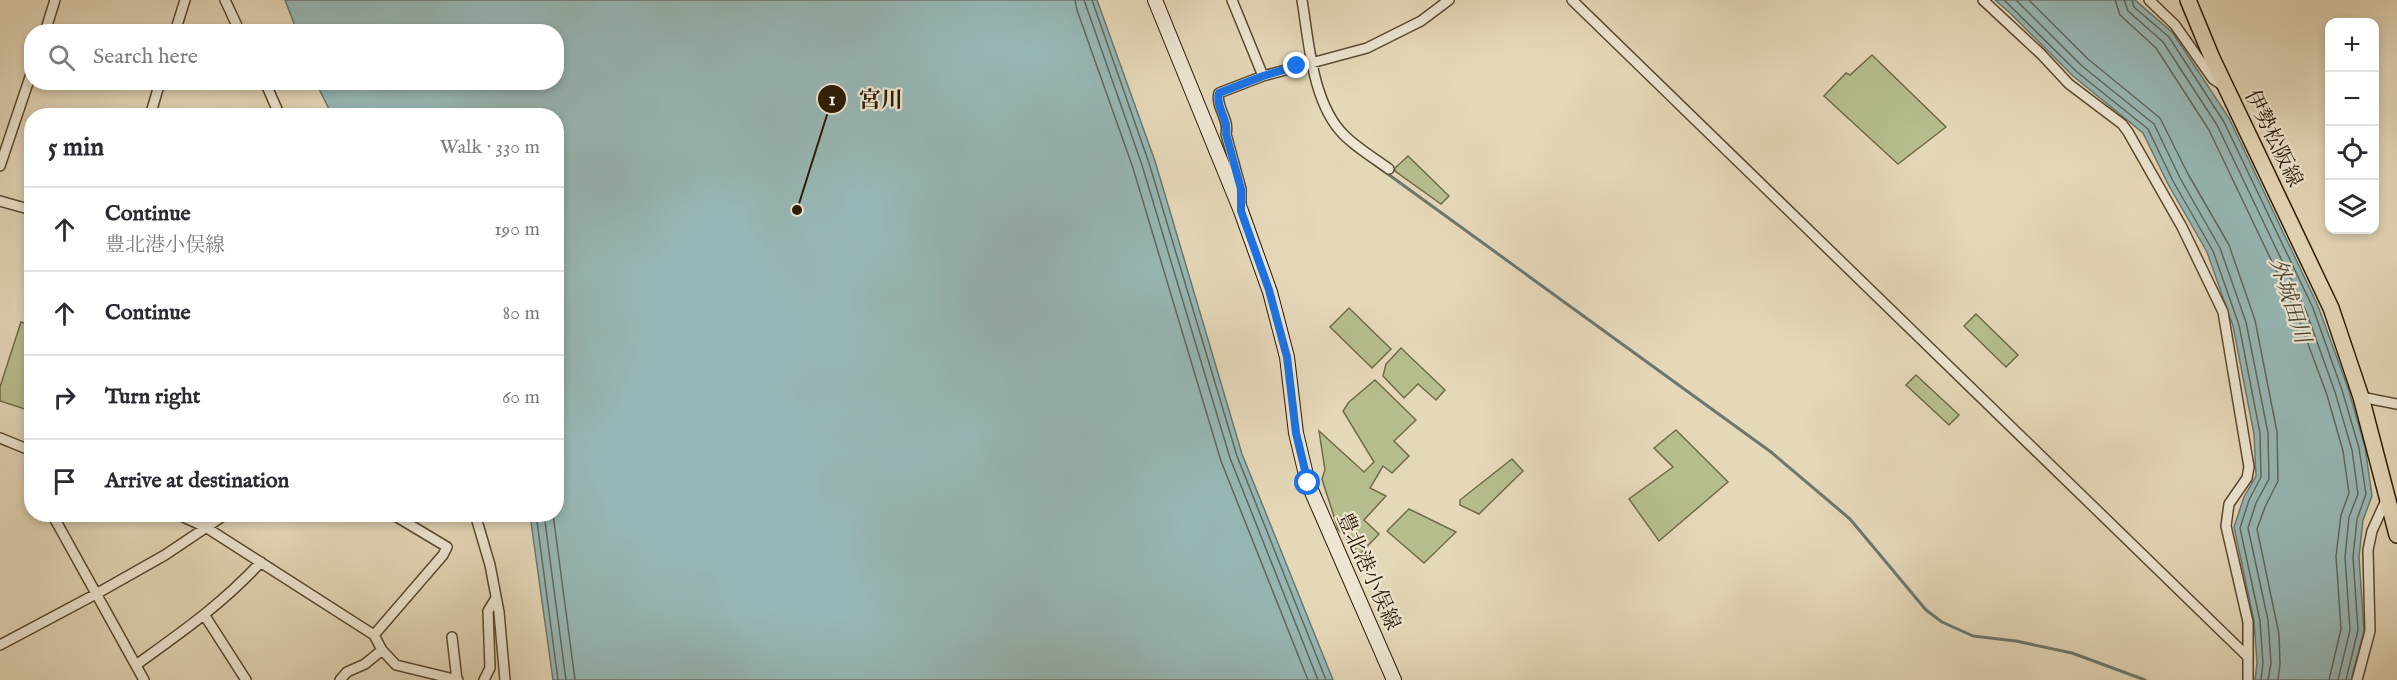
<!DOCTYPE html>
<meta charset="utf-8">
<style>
body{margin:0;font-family:"IM FELL English","Noto Serif JP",serif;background:#f7f7f7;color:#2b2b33}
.controls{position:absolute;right:18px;top:18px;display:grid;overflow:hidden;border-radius:12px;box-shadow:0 3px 9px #0003}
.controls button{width:54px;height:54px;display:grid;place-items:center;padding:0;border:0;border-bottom:2px solid #e1e1e2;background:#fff;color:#2b2b33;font:30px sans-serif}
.stop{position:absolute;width:18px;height:18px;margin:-14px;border:4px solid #1a73e8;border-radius:50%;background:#fff}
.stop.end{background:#1a73e8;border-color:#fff;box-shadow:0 2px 6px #0008}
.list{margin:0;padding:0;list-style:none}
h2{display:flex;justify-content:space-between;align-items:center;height:78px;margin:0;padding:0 24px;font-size:26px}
h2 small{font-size:20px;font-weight:400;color:#7c7c81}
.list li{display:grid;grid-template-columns:39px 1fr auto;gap:18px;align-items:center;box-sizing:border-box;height:84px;padding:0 24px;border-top:2px solid #e1e1e2}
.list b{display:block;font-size:22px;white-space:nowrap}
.list p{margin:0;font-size:20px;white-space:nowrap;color:#7c7c81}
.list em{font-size:20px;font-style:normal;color:#7c7c81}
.icon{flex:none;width:33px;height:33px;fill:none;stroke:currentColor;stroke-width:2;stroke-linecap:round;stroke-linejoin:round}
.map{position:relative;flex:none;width:2397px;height:680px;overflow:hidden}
.search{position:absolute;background:#fff;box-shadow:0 3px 9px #0003;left:24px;top:24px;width:540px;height:66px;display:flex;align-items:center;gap:15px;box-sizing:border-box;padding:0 21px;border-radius:24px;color:#7c7c81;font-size:22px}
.panel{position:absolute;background:#fff;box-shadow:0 3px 9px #0003;left:24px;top:108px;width:540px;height:414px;border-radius:24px}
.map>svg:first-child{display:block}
.green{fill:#b7be8e;stroke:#716c49;stroke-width:1.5}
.water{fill:#97b8b6;stroke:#6c786f;stroke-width:1.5}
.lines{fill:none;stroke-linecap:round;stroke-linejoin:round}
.shore{stroke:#61685d;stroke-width:1.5}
.stream{stroke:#6c786f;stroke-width:3}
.street-casing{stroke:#5a4931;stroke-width:12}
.secondary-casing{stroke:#2b1904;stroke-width:16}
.primary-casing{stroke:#2b1904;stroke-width:18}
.street{stroke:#eee6d2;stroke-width:9}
.secondary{stroke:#eee6d2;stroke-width:14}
.primary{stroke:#e5d8b9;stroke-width:15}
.route{stroke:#1a73e8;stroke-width:8}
.labels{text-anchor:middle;stroke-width:4.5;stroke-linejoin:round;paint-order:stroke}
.street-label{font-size:21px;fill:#2b1904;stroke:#eee6d2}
.water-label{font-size:22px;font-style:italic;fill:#4b4939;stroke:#eee6d2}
.leader{fill:none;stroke:#2b1904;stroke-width:2}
.callout-dot{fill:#2b1904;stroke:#eee6d2;stroke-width:2}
.mark-label{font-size:18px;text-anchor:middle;font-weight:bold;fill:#fff}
.callout-label{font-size:22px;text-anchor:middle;font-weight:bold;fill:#2b1904;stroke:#eee6d2;stroke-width:4.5;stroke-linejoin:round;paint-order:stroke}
</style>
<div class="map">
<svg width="2397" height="680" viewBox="0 0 2397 680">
<rect width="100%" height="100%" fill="#e5d8b9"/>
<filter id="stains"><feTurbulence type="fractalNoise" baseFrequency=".00333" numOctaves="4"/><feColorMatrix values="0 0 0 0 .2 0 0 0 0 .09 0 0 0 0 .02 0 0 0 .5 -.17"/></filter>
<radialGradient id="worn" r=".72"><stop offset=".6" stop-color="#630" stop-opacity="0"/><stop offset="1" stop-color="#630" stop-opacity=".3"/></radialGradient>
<path class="green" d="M1872,55l74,72 -48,37 -74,-68 22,-23 4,2z
M1408,156l41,40 -8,8 -46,-33v-3z
M1349,308l42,41 -19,19 -42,-41z
M1976,314l42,41 -12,12 -42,-41z
M21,322l10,3v86l-31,-10v-14z
M1401,348l44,42 -9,10 -18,-16 -14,14 -21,-22 3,-12z
M1916,375l43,40 -10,10 -43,-40z
M1375,380l41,40 -22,21 15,15 -17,17 -9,-7 -13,22 16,8 -22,24 15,14 -19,20 -22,-25 -16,-50 3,-9 -6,-39 45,41 10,-10 -31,-51 6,-9z
M1676,430l52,52 -69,59 -30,-42 44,-32 -19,-19z
M1512,459l11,12 -44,43 -19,-9v-5z
M1409,509l47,23 -32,31 -37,-32z"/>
<path class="water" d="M285,0h812l58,161 87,293 91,226h-780l-23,-165 26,-1v-398l-224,-1 -16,-32 240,-1v-50l-259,-1z
M1995,0h140l38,33 56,85 89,188 30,82 17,59 7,49 -9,24 -4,37 5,74 -13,49h-96l2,-17 -3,-42 -20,-94 10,-30 12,-21 -2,-42 -21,-108 -26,-74 -39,-68 -25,-51 -70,-57 -63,-63z"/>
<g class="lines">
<path class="shore" d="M1075,0l2,10 56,158 88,293 87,219
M1084,0l58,165 88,293 88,222
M1092,0l57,163 88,293 89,224
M2004,0l73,72 71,57 25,52 40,70 26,74 21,108 1,44 -12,23 -9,28 20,93 3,42 -2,17
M2016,0l66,66 72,58 26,54 40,70 26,74 22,111 1,46 -13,24 -8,25 20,92 3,43 -3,17
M2029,0l59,59 72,59 28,56 41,71 26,75 22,112 1,49 -13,26 -8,22 22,105 1,30 -2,16
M2115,0l5,15 36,33 53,82 88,184 30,81 16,56 6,42 -8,22 -5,41 5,73 -12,51
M2124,0l4,11 35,31 54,83 89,186 29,81 17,58 6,44 -9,23 -4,40 5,73 -12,50
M2132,0l2,7 35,30 55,85 89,186 29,82 17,58 7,46 -9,25 -4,38 5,73 -12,50
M536,514l22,166
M544,514l22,166
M553,514l22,166"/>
<path class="stream" d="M1324,114l9,15 19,19 419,304 79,67 76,91 16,12 31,14 43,5 56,12 73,27"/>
<defs>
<path id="street" d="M225,0l15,32
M1232,0l31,76
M1302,0c7,42 10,103 42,135 13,13 30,23 45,34
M1572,0l676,657
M1983,0l58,54 28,30 53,40 6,8 54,95 41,85 26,155 -2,11 -18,26 -3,22 22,96v58
M2149,0l26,25 38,54 9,6
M45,32l10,-32
M175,32l10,-32
M265,82l15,34
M150,116l10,-34
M0,166l32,-95
M0,201l32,9
M1241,205v-16l-15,-55c4,-15 -11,-27 -7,-41l44,-17 104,-28 54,-27 28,-21
M2361,397l36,7
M0,438l32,13
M52,514l92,166
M177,514l30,14 167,107 8,15 14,15 62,15
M475,514l15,51 9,47 6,68
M205,616l41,64
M374,635l69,-80 4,-8 -55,-33
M452,637l5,43
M0,645l96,-51 69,-39 61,-41
M136,665c47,-34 85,-60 125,-103
M340,680l7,-8 18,-8 17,-14
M484,680l6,-12 -2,-57 8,-13
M2357,680l13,-49 -2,-81 4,-19 15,-33"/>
<path id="secondary" d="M1155,0l86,211 29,81 17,65 9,76 12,50 86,197"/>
<path id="primary" d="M2188,0l24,58 119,250 30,89 36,138"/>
</defs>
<use href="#street" class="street-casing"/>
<use href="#secondary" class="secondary-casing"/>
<use href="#primary" class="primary-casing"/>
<use href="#street" class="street"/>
<use href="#secondary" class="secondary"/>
<use href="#primary" class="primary"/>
</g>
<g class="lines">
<path class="route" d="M1297,66l-34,10 -44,17c-4,14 10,26 7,41l15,55v22l28,79 18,67 9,76 12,50"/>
</g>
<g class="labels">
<g class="street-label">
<text transform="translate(2274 138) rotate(64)" y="7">伊勢松阪線</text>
<text transform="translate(1369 571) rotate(66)" y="7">豊北港小俣線</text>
</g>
<g class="water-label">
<text transform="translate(2291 300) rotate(72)" y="8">外城田川</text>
</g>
</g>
<path class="leader" d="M797 210L832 99"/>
<g class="callout-dot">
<circle cx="797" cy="210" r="6"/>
<circle cx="832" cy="99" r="15"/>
</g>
<g class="mark-label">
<text x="832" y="105">1</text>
</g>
<g class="callout-label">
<text x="881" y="107">宮川</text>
</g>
<rect width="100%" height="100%" filter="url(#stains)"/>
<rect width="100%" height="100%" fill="url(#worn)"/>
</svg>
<div class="controls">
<button>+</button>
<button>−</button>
<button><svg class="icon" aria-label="locate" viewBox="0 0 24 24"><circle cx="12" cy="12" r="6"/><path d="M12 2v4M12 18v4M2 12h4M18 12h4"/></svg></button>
<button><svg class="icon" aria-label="layers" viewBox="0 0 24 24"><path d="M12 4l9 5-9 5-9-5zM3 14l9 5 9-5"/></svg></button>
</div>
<div class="stop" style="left:1308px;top:483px"></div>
<div class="stop end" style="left:1297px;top:66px"></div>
<div class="search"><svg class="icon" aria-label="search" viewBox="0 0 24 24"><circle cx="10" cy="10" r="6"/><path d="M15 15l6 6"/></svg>Search here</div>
<section class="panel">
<h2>5 min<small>Walk · 330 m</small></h2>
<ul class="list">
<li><svg class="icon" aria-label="ahead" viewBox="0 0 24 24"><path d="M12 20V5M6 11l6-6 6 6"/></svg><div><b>Continue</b><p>豊北港小俣線</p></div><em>190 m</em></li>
<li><svg class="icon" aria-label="ahead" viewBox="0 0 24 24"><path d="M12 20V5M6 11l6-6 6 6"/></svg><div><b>Continue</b></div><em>80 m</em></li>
<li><svg class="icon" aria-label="right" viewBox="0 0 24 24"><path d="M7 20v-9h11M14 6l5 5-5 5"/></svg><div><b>Turn right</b></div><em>60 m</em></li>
<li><svg class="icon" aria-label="arrive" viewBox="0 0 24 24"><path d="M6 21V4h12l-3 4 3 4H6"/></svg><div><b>Arrive at destination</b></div></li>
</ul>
</section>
</div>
